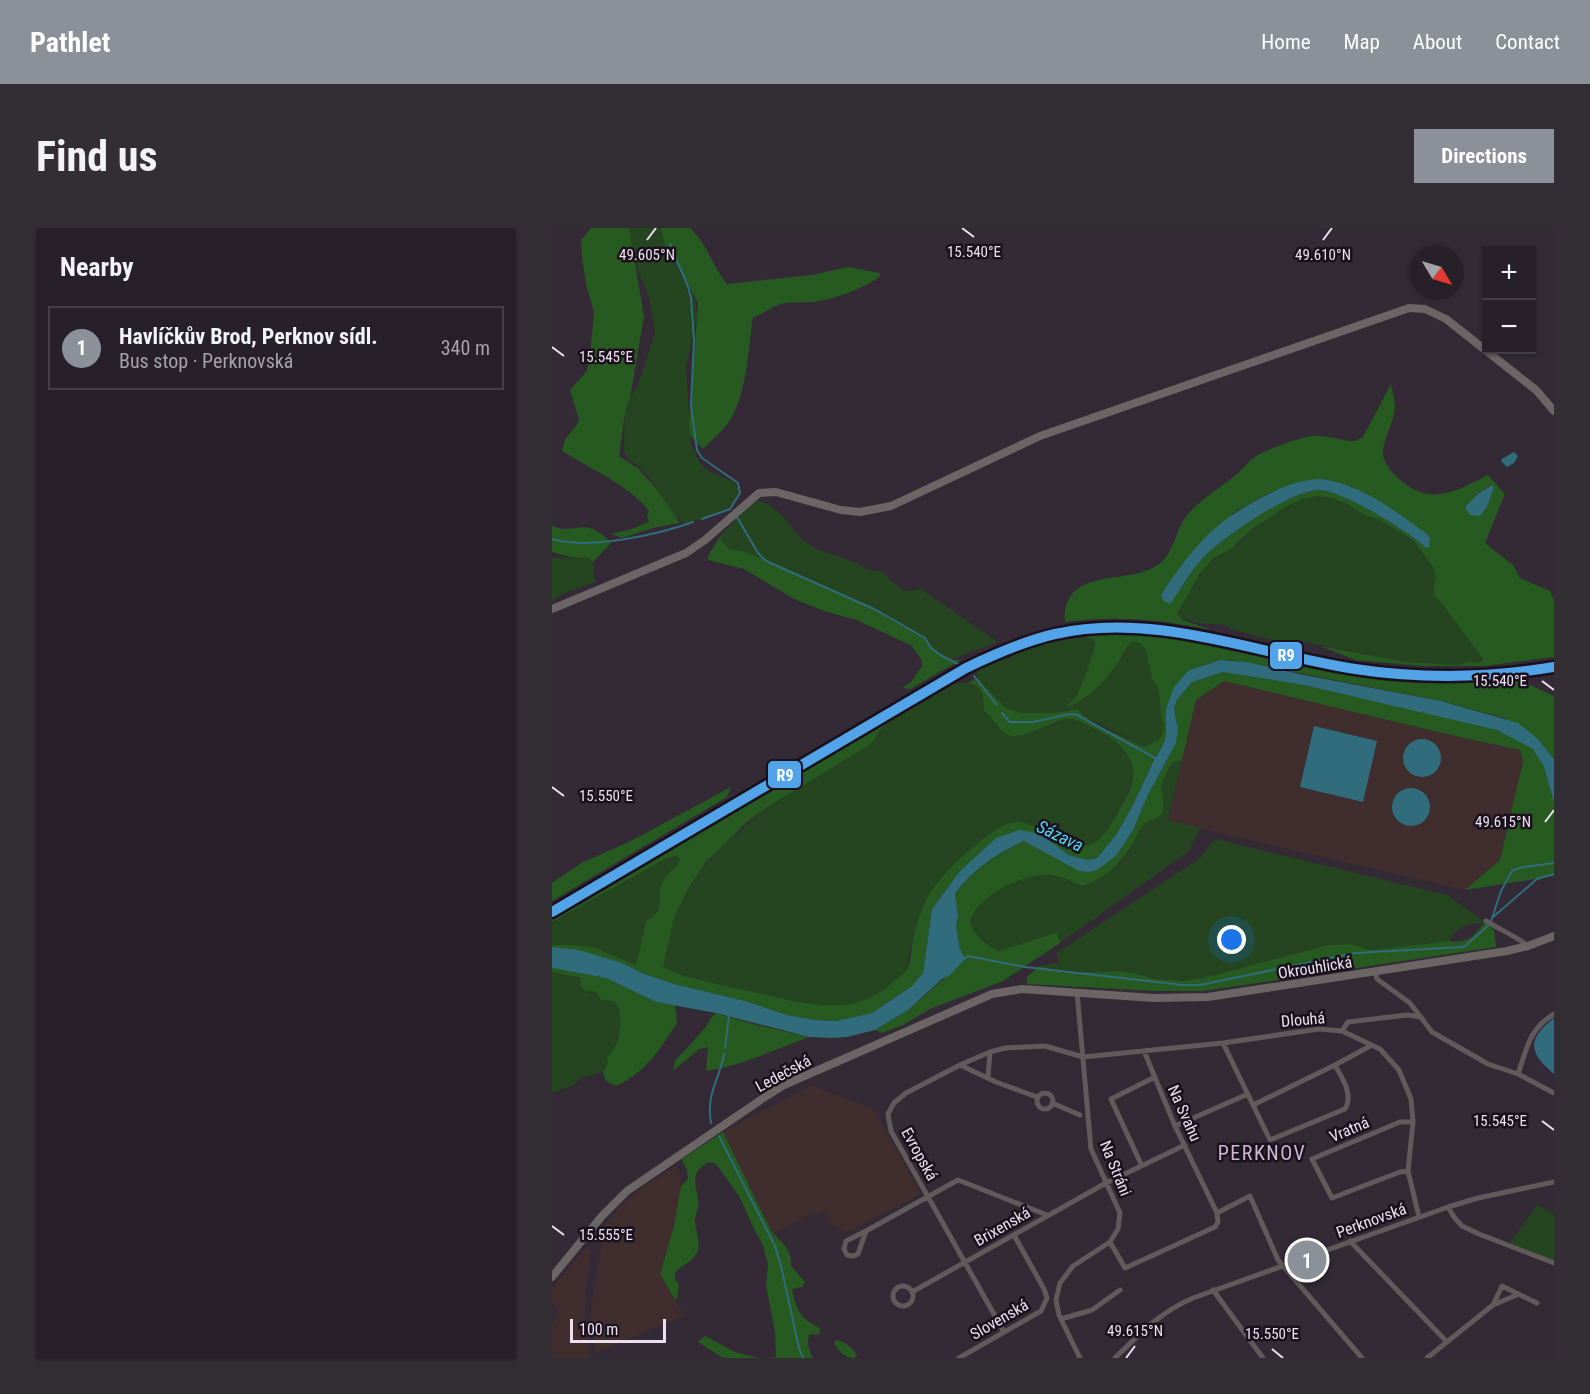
<!DOCTYPE html>
<meta charset="utf-8">
<style>
body{margin:0;font-family:"Roboto Condensed",sans-serif;background:#332d34;color:#f1f3f6}
.controls{position:absolute;right:18px;top:18px;display:grid;overflow:hidden;border-radius:0px;box-shadow:0 2px 4px #0004}
.controls button{width:54px;height:54px;display:grid;place-items:center;padding:0;border:0;border-bottom:2px solid #433e45;background:#272028;color:#f1f3f6;font:30px sans-serif}
.compass{position:absolute;left:858px;top:18px;width:54px;height:54px;border-radius:50%;background:#272028;box-shadow:0 2px 4px #0004;rotate:128deg}
.scale{position:absolute;left:18px;bottom:15px;width:96px;box-sizing:border-box;padding-left:6px;border:3px solid #ece0f0;border-top:0;font-size:16px;line-height:21px;white-space:nowrap;color:#ece0f0;-webkit-text-stroke:4px #1a111c;paint-order:stroke}
.you{position:absolute;left:680px;top:712px;width:21px;height:21px;margin:-15px;border:4px solid #fff;border-radius:50%;background:#1a73e8;box-shadow:0 0 0 9px #1a73e833}
.badge{display:grid;place-items:center;width:39px;height:39px;border-radius:50%;background:#8c9099;color:#fff;font-size:20px;font-weight:700}
.pin{position:absolute;translate:-50% -50%;border:3px solid #fff;box-shadow:0 2px 6px #0006}
.list{margin:0;padding:0;list-style:none}
h2{display:flex;justify-content:space-between;align-items:center;height:78px;margin:0;padding:0 24px;font-size:26px}
h2 small{font-size:20px;font-weight:400;color:#a4a3a8}
.list li{display:grid;grid-template-columns:39px 1fr auto;gap:18px;align-items:center;box-sizing:border-box;height:84px;margin:0 12px 12px;padding:0 12px;border:2px solid #433e45;border-radius:0px}
.list b{display:block;font-size:22px;white-space:nowrap}
.list p{margin:0;font-size:20px;white-space:nowrap;color:#a4a3a8}
.list em{font-size:20px;font-style:normal;color:#a4a3a8}
.map{position:relative;flex:none;width:1002px;height:1130px;overflow:hidden;border-radius:0px}
header{display:flex;align-items:center;gap:36px;box-sizing:border-box;height:84px;padding:0 30px;background:#8c9099;color:#fff}
header strong{font-size:28px}
nav{display:flex;gap:33px;margin-inline-start:auto;font-size:21px}
.intro{display:flex;align-items:center;justify-content:space-between;box-sizing:border-box;height:144px;padding:0 36px}
h1{margin:0;font-size:42px}
.button{padding:15px 27px;border-radius:0px;background:#8c9099;color:#fff;font-size:21px;font-weight:700}
main{display:flex;gap:36px;padding:0 36px}
aside{flex:1;background:#272028;border-radius:0px;box-shadow:0 2px 4px #0004}
.map>svg:first-child{display:block}
.industrial{fill:#402d2e}
.green{fill:#244520}
.forest{fill:#265a21;fill-rule:evenodd}
.water{fill:#306c7b}
.lines{fill:none;stroke-linecap:round;stroke-linejoin:round}
.stream{stroke:#306c7b;stroke-width:2}
.street{stroke:#615a5b;stroke-width:5}
.secondary{stroke:#6c6565;stroke-width:8}
.rail-1-casing{stroke:#1a111c;stroke-width:15}
.rail-1{stroke:#53a3e8;stroke-width:10}
.ticks{fill:none;stroke:#ece0f0;stroke-width:2}
.labels{text-anchor:middle;stroke-width:5;stroke-linejoin:round;paint-order:stroke}
.street-label{font-size:16px;fill:#ece0f0;stroke:#1a111c}
.water-label{font-size:18px;font-style:italic;fill:#52d2f0;stroke:#1a111c}
.quarter-label{font-size:20px;letter-spacing:1.5px;fill:#ceb6d5;stroke:#1a111c}
.ticks-label{font-size:15px;text-anchor:middle;fill:#ece0f0;stroke:#1a111c;stroke-width:5;stroke-linejoin:round;paint-order:stroke}
.line-badge{stroke:#1a111c;stroke-width:2}
.badge-label{font-size:16px;text-anchor:middle;font-weight:bold;fill:#fff}
</style>
<header>
<strong>Pathlet</strong>
<nav><a>Home</a><a>Map</a><a>About</a><a>Contact</a></nav>
</header>
<div class="intro"><h1>Find us</h1><a class="button">Directions</a></div>
<main>
<aside>
<h2>Nearby<small></small></h2>
<ul class="list">
<li><span class="badge">1</span><div><b>Havlíčkův Brod, Perknov sídl.</b><p>Bus stop · Perknovská</p></div><em>340 m</em></li>
</ul>
</aside>
<div class="map">
<svg width="1002" height="1130" viewBox="0 0 1002 1130">
<rect width="100%" height="100%" fill="#342a36"/>
<path class="industrial" d="M672,453l227,54 69,15 3,10 -23,100 -35,30 -297,-69 28,-122z
M259,857l63,24 47,85 -76,39 -16,-13 -4,-10 -6,4 -7,-1 -38,21 -51,-102z
M124,937l4,11 1,10 -7,40 -14,48 24,42 -89,37 -4,-43 14,-87 20,-21 19,-16z
M35,1019l4,5 -5,34 -1,25 5,47h-38v-34l7,-9 -2,-9 -5,-4v-14z"/>
<path class="green" d="M77,0h31l5,17 31,57 1,15 -11,50 5,78 9,18 7,7 27,12 5,9c-4,22 -36,27 -54,33l-11,-9 -25,-38 -9,-10 -10,-6 -6,-8 1,-48 13,-20 17,-52 -6,-35 -17,-43z
M765,268l16,2 45,21 36,22 11,16 4,-4 53,103 -1,7 -11,-2 -11,4 -52,-3 -98,-19 -9,-3 -14,2 -13,-2 -39,-10 -9,-5 -28,-2 -18,-6 -2,-3c6,-14 14,-30 23,-41 8,-11 19,-16 30,-23 7,-5 14,-13 21,-19 19,-16 41,-32 66,-35z
M208,273c20,6 29,25 42,38 14,13 30,14 47,21 16,7 17,10 35,12l7,9 14,10 16,-2 77,53 -48,18 -10,-5 -21,-21 -27,-13 -26,-17 -23,-8 -69,-33 -31,-12 -14,-2 -8,-9v-5l30,-32z
M29,329l8,1 4,4 2,20 -33,12 -10,7v-43z
M533,409l7,2 4,10 -19,46 -10,10 18,-6 30,-33 13,-21 4,-3 8,1 6,6 6,30 7,11 2,27 3,8 -1,10 -9,7 -10,5 -62,-32 -15,-5 -13,3h-33l-15,-5 -29,-30v-8c17,-18 83,-30 108,-33z
M403,455c5,1 10,-1 15,0 14,2 14,17 14,28l8,5 5,11 17,9c13,-4 27,-8 40,-12 4,-1 8,-4 12,-5 10,-2 21,6 30,11 17,8 36,22 37,42 1,18 -27,71 -46,74 -15,3 -30,-9 -42,-16l-121,72 -11,33 -7,37 -18,16 -18,11 -16,5 -16,3 -26,-2 -101,-21 -46,-15 -3,-3 13,-51 23,-42 23,-26 45,-39 105,-64 13,-19 44,-26 10,-8z
M630,532l-14,60 33,8 -12,23 -129,92 -3,-11 -58,19c-13,-7 -25,-14 -29,-30 9,-27 55,-48 82,-46 10,1 21,8 31,11 15,-5 33,-18 43,-30 9,-12 11,-33 27,-37l11,-18 -3,-16 11,-22z
M663,611l232,56 38,27c-17,2 -28,4 -36,19l-77,9 -22,-6 -22,1 -117,31 -28,5 -26,-2 -34,-8 -58,2 -26,-7 20,-4 -1,-6 -3,-2 144,-95z
M124,628l4,3c-2,9 -10,11 -15,19 -11,17 3,31 -19,43l-10,44 -40,-17 -20,-3h-24v-23l115,-64z
M0,744l29,6v8l8,7 7,-1 8,8 10,1c17,18 -2,53 -11,71l-22,6 -7,7 -22,8z
M985,977l17,9v51l-44,-22z"/>
<path class="forest" d="M39,0h38l15,89 -14,81c-6,9 -8,44 -11,58l20,13 19,22 22,32 -27,5 -31,10 -11,-4 21,-5 17,-7 -2,-5 2,-6c-16,-23 -63,-45 -87,-60l3,-12 11,-13 3,-6 -9,-30 17,-19 4,-26 3,-33 -8,-28 -4,-27 -1,-17z
M108,0h30c17,16 23,39 37,56l85,-9 36,-8 32,6v3c-14,12 -50,25 -69,26 -11,1 -23,-1 -33,3 -9,3 -15,10 -25,12 -5,33 -6,82 -27,109 -7,8 -16,16 -23,23l-13,-14 -1,-12 9,-120 -33,-58z
M839,156c1,7 4,16 4,23 -1,15 -11,30 -12,45 0,10 7,18 13,24 33,32 58,16 92,-1l17,19 -20,49 28,22 7,13 30,13 4,9v57l-70,9h-62l-66,-6 -36,-14 87,16 52,3 11,-4 10,2 3,-4 -39,-53 -11,-12 3,-19 -3,-8 -19,-26 -36,-22 -13,-4 -18,-11 -15,-6 -15,-2 -15,3 -17,8 -33,22 -21,20 -18,10 -13,14 -23,41 6,6 29,10c-50,-10 -96,-15 -147,-8 -3,-58 64,-35 94,-58 16,-12 16,-35 29,-50 14,-16 34,-27 50,-41 7,-6 12,-14 20,-18 12,-7 43,-18 56,-19 15,-1 27,5 41,5l8,-4zM799,258l47,28 27,33c-17,-16 -81,-55 -104,-57 -26,-3 -101,49 -119,69 -12,13 -21,30 -32,45l63,-91 38,-21zM939,258l-4,21 -8,9 -1,-23z
M0,298c26,10 32,-12 59,17l-18,19 -4,-4 -18,-1 -19,-5z
M169,307v5l8,9 14,2 31,12 69,33 23,8 26,17 27,13 24,23 7,3h11l-51,29 -8,-1 9,-6 11,-16 -1,-7 -9,-13 -55,-26 -30,-8 -33,-13 -50,-30 -36,-9v-4z
M548,405l41,1 29,3 164,34 64,9 43,2 74,-4 39,18v63l-16,-20 -34,-21 -63,-17 -210,-41h-10l-32,10 -23,38v28l-3,9 -10,17 -20,43 -17,30 -19,23 -9,2 -19,-5 -22,-16 -51,-1 -36,33 -28,38 -9,64 -11,13 -40,27 -35,8 -21,-1 -29,-5 -42,-14 -71,-17 -32,-11 -20,-10 -70,-16v-2h24l20,3 40,17 10,-44c23,-12 7,-26 19,-43 5,-8 13,-10 15,-19l-4,-3 -9,2 -115,64v-4l362,-214 -3,5 -27,16 -13,19 -105,64 -20,15 -40,39 -16,24 -15,29 -12,51c9,10 73,22 90,26 48,10 101,29 141,-11 4,-4 11,-7 13,-12 5,-9 4,-28 8,-39 3,-9 5,-18 9,-26 11,-26 55,-65 80,-79 8,-4 18,-4 26,0 45,16 57,43 88,-12 6,-13 17,-27 15,-42 -3,-25 -26,-36 -46,-46 -6,-3 -14,-7 -21,-6 -14,3 -38,17 -52,17 -14,0 -19,-18 -30,-25 0,-13 -1,-29 -18,-27l11,-6 29,30 15,5h33l23,-4c14,16 47,28 67,38l14,-7 4,-5 2,-10 -3,-8 -2,-27 -7,-11 -6,-29 -6,-7 -8,-1c-7,5 -9,12 -13,19 -11,16 -33,43 -53,45 4,-4 8,-7 11,-11 3,-6 19,-46 18,-51l-3,-5 -7,-2z
M671,444l81,13 178,40 31,11 20,12 11,19 10,36v73l-89,14 35,-30 23,-99 -3,-11 -69,-15 -227,-54 -28,19 -14,60 -10,3 -11,22c1,9 5,19 1,28 -4,8 -13,5 -19,12 -5,6 -7,13 -11,20 -10,18 -30,35 -49,41 -10,-3 -21,-10 -31,-11 -27,-2 -73,19 -82,46 4,16 16,23 29,30l58,-19 3,11 -57,38 -73,28 -27,16 -21,8 -7,-3 33,-20 49,-43 3,-18 -4,-23 2,-10 -3,-22c17,-24 44,-40 69,-53l31,16 42,13 19,-14 17,-26 15,-35 28,-52 1,-20 -3,-15 3,-8 15,-18z
M179,559l-4,10 -175,104v-18l31,-21 46,-20z
M933,694l9,8 2,17 -293,44h-47l-129,-7v-7l12,-11 26,7 58,-2 34,8 26,2 28,-5 117,-31 22,-1 22,6 77,-9c19,3 25,-5 36,-19z
M0,740l54,10 50,24 19,3 2,18c-18,28 -30,47 -60,63l-11,-5 -3,-9 5,-9 -1,-7c14,-8 18,-44 7,-55l-12,-1 -6,-8 -11,-1 -4,-5v-8l-29,-6z
M164,785l37,11 56,13c-33,12 -68,29 -103,34l2,-24 -9,2 -26,22 2,-10 31,-34 4,-8z
M171,904l49,100c10,10 21,20 19,34l14,16 -3,5 -10,2c5,22 7,29 28,39l-1,7 -9,-1c-4,8 -1,16 3,24h-42l5,-1 -1,-24 -9,-48 2,-20 -5,-20 -8,-14 -16,-35 -23,-32 -7,-2c-24,13 -9,25 -11,46 -1,5 -3,8 -3,14 1,9 5,18 3,28 -4,12 -16,14 -23,23v7l4,4 -2,14 -2,2 -15,-26 14,-48 7,-40 7,-7 -1,-9 -5,-11z
M153,1108l30,16 24,6h-36l-25,-16z
M284,1112c10,2 16,7 21,16l-3,2c-10,0 -15,-7 -20,-15z"/>
<path class="water" d="M962,224l4,4 -4,7 -7,4 -6,-6 1,-2z
M768,251c40,4 75,32 107,55l3,4 -1,10 -4,-1c-17,-16 -81,-55 -104,-57 -26,-3 -101,49 -119,69 -12,13 -21,30 -32,45l-6,-3 -3,-6c30,-45 50,-71 98,-96 20,-11 39,-19 61,-20z
M939,258l3,1 -7,20 -7,9 -10,-1 -5,-8 14,-14z
M669,432l25,2 58,13 137,26 77,22 20,16 16,20v44l-10,-36 -11,-18 -36,-19 -193,-45 -81,-13 -31,10 -15,18 -3,8 4,22 -2,13 -28,52 -15,35 -17,26 -19,14 -8,2 -10,-1 -55,-30c-26,12 -52,29 -69,53l3,22 -2,10 4,23 5,10 -15,16 -8,4 -34,31 -33,20 -28,7 -16,1 -22,-1 -93,-24 -60,-11 -50,-24 -54,-10v-21l27,3 43,13 20,10 32,11 71,17 42,14 29,5 20,1 36,-8 40,-27 11,-13 9,-64 28,-38 36,-33 23,-8 13,2 15,7 22,16 19,5 9,-2 19,-23 17,-30 20,-43 10,-17 3,-9v-27l8,-22 15,-17z
M762,498l63,15 -14,61 -63,-15z
M851 530a19 19 0 1 1 38 0a19 19 0 1 1-38 0Z
M840 579a19 19 0 1 1 38 0a19 19 0 1 1-38 0Z
M1002,790v56c-26,-22 -27,-35 0,-56z"/>
<g class="lines">
<path class="stream" d="M118,16l17,40 4,13 3,43 -3,65 6,45 5,8 36,25 2,10 -10,16 -28,10
M185,289l21,36 8,8 108,48 51,29 6,10 11,8 16,8
M0,311c36,11 105,-4 141,-17
M422,448l23,29
M450,485l8,9h23l37,-8 7,1 80,44
M941,689l44,-38 17,-5
M412,731l4,-3 57,11 158,18h17l155,-32 109,-6 26,-23 11,-33 11,-20 11,-4 31,-4
M173,820l4,-33
M159,895c-5,-31 8,-41 13,-69
M167,908l56,110 6,20 18,82 4,10"/>
<path class="street" d="M934,693c13,8 30,15 42,25
M823,743l2,8 33,24 22,29 56,32 30,10 36,19
M525,764l14,157 29,64 -2,16 -8,13 -37,24 -13,17 -4,17 3,15 21,43
M790,803l6,-9 59,-7 14,2
M671,815l47,97 75,-31c9,-14 -3,-31 -10,-44
M408,837l36,17 41,15
M966,846c9,-26 11,-45 36,-60
M436,849l2,-25
M485 873a8 8 0 1 1 16 0a8 8 0 1 1-16 0Z
M500,875l28,12
M701,877l82,-40 37,-20
M623,898l73,-32
M589,936l-30,-65 44,-22
M856,943l-8,1 -68,26 -20,-39 88,-37h13
M896,979l6,10 8,9 17,8 75,29
M665,985l33,-17 28,64 84,98
M314,1003l92,-51 89,35
M314,1003l-8,23 -5,2 -6,-1 -3,-6 2,-8z
M798,1013l97,101
M558,1014l15,26 90,-41 3,-5 -1,-9 -42,-87 -31,-75
M341 1068a10 10 0 1 1 20 0a10 10 0 1 1-20 0Z
M661,1062l50,68
M360,1064l194,-109 79,-38
M941,1077l26,-11
M509,1091l31,-9 28,-20
M452,1104l-113,-201 -3,-17 6,-11 12,-10 54,-28 30,-13 15,-4 40,-2 38,11 140,-14 96,-14 23,2 38,18 19,21 12,29 2,23 -5,49 11,46
M407,1130l82,-47 6,-13 -3,-9 -30,-54
M563,1130c25,-24 45,-46 78,-60l255,-91 30,-9 76,-16
M875,1130l66,-53 9,-19 35,17"/>
<path class="secondary" d="M0,381l134,-56 19,-13 54,-47 17,-1 65,18 19,2 31,-6 149,-70 369,-128 16,1 21,10 90,71 18,21
M0,1049l50,-61 25,-25 135,-92 22,-14 208,-91 30,-5 132,9 54,-1 299,-46 21,-5 26,-10"/>
<defs>
<path id="rail-1" d="M0,684l414,-244c29,-14 58,-27 89,-34 100,-23 202,20 300,35 66,10 133,9 199,-2"/>
</defs>
<use href="#rail-1" class="rail-1-casing"/>
<use href="#rail-1" class="rail-1"/>
</g>
<path class="ticks" d="M410,0l12,9M95,12l9,-12M771,12l9,-12M0,119l12,9M990,453l12,9M0,559l12,9M993,594l9,-12M990,893l12,9M0,998l12,9M720,1121l11,9M574,1130l9,-12"/>
<g class="labels">
<g class="street-label">
<text transform="translate(763 739) rotate(-9)" y="6">Okrouhlická</text>
<text transform="translate(751 791) rotate(-5)" y="6">Dlouhá</text>
<text transform="translate(231 845) rotate(-28)" y="6">Ledečská</text>
<text transform="translate(633 885) rotate(66)" y="6">Na Svahu</text>
<text transform="translate(797 901) rotate(-23)" y="6">Vratná</text>
<text transform="translate(368 926) rotate(61)" y="6">Evropská</text>
<text transform="translate(564 940) rotate(68)" y="6">Na Stráni</text>
<text transform="translate(819 992) rotate(-20)" y="6">Perknovská</text>
<text transform="translate(450 998) rotate(-30)" y="6">Brixenská</text>
<text transform="translate(447 1091) rotate(-30)" y="6">Slovenská</text>
</g>
<g class="water-label">
<text transform="translate(508 608) rotate(26)" y="6">Sázava</text>
</g>
<g class="quarter-label">
<text x="710" y="932">PERKNOV</text>
</g>
</g>
<g class="ticks-label">
<text x="422" y="29">15.540°E</text>
<text x="95" y="32">49.605°N</text>
<text x="771" y="32">49.610°N</text>
<text x="54" y="134">15.545°E</text>
<text x="948" y="458">15.540°E</text>
<text x="54" y="573">15.550°E</text>
<text x="951" y="599">49.615°N</text>
<text x="948" y="898">15.545°E</text>
<text x="54" y="1012">15.555°E</text>
<text x="583" y="1108">49.615°N</text>
<text x="720" y="1111">15.550°E</text>
</g>
<g class="line-badge">
<rect x="717" y="413" width="34" height="29" rx="6" fill="#53a3e8"/>
<rect x="215" y="532" width="35" height="29" rx="6" fill="#53a3e8"/>
</g>
<g class="badge-label">
<text x="734" y="433">R9</text>
<text x="233" y="553">R9</text>
</g>
</svg>
<div class="controls">
<button>+</button>
<button>−</button>
</div>
<svg class="compass" viewBox="-18 -18 36 36"><path d="M0-13l5 13h-10z" fill="#e53935"/><path d="M0 13l5-13h-10z" fill="#a4a3a8"/></svg>
<div class="scale">100 m</div>
<div class="you"></div>
<div class="pin badge" style="left:755px;top:1032px">1</div>
</div>
</main>
